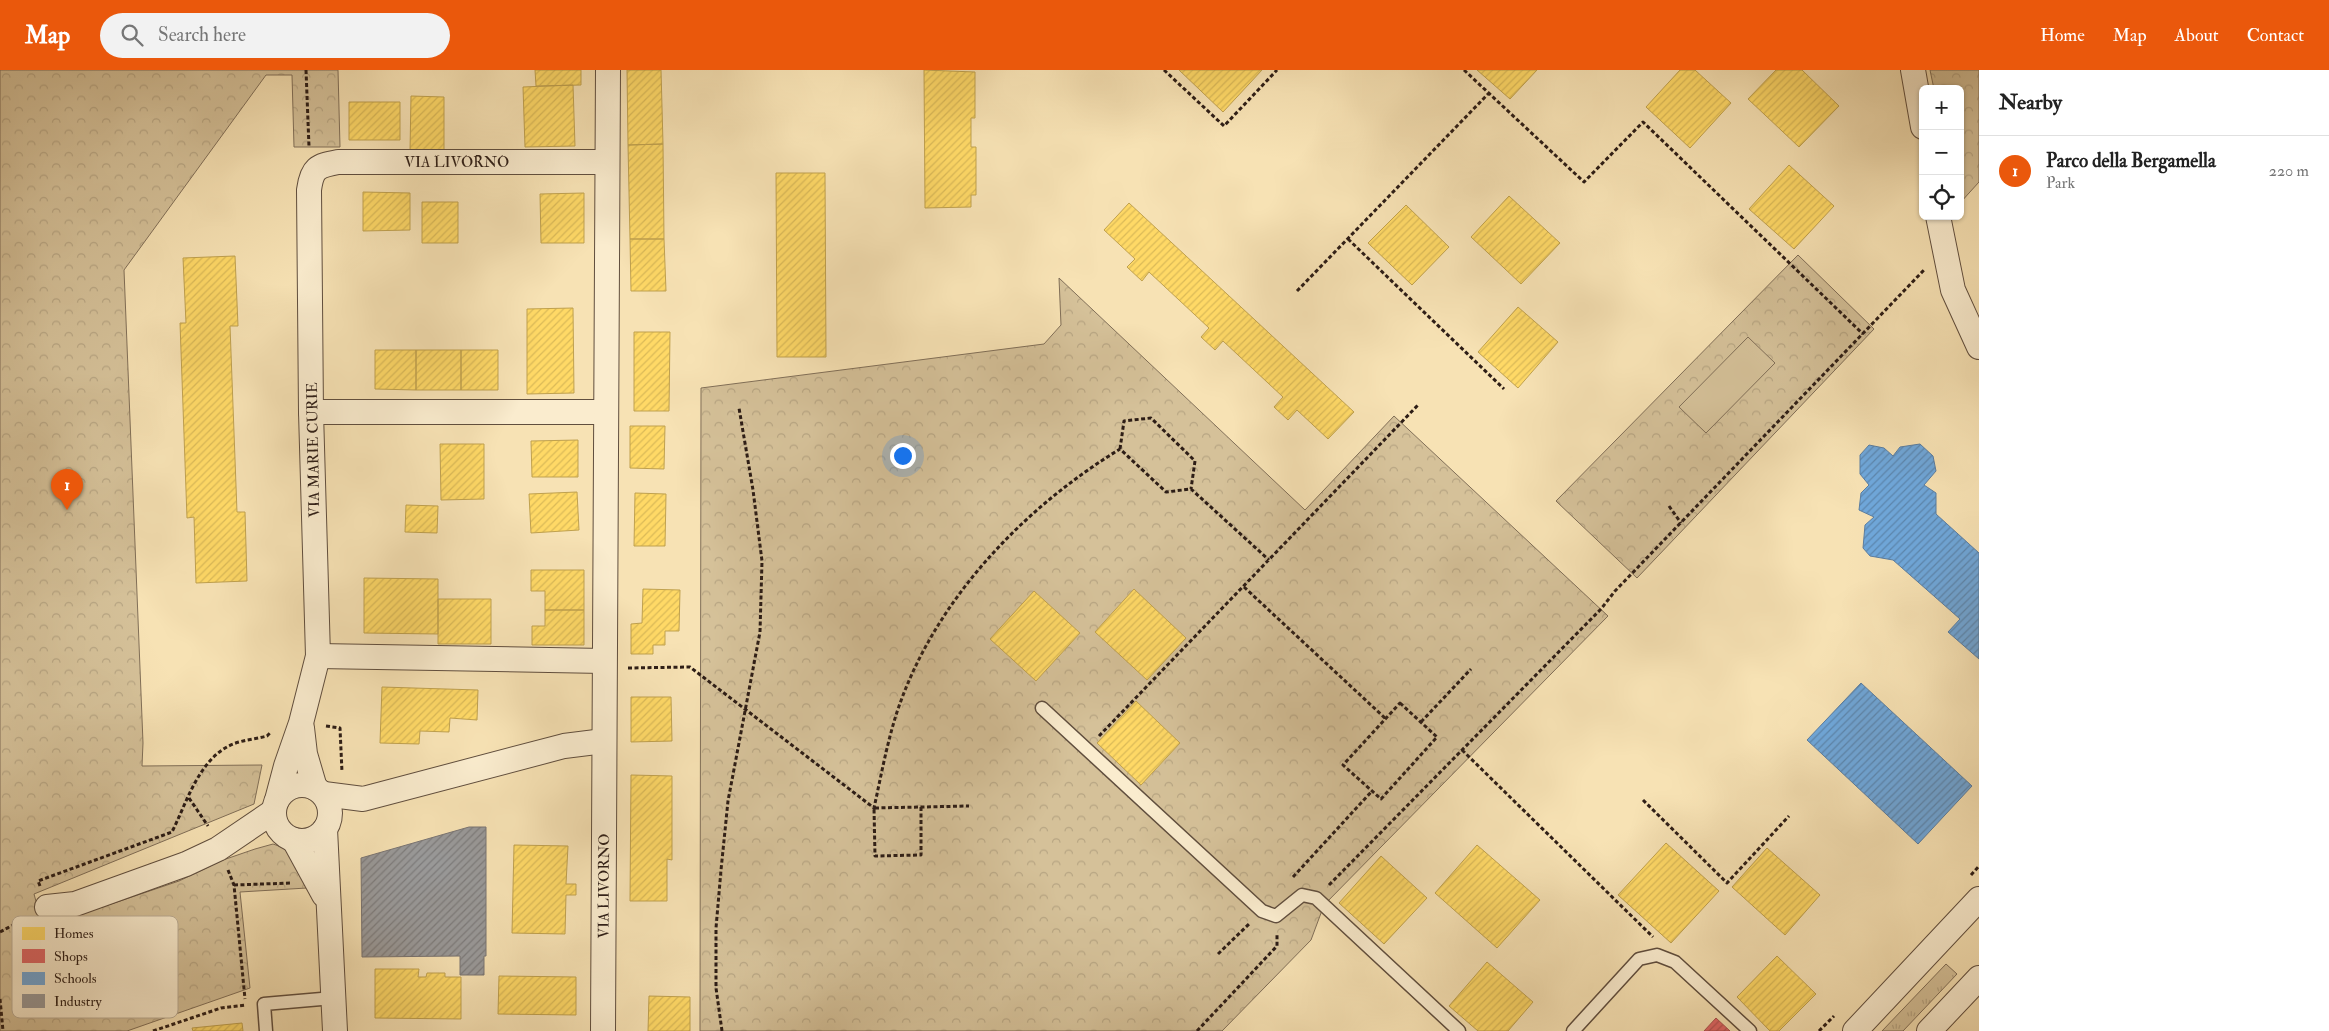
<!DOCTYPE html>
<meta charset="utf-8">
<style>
body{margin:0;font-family:"IM FELL Double Pica",serif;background:#f2f2f2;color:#222}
.controls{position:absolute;right:15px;top:15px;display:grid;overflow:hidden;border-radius:8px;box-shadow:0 1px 4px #0004}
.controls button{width:45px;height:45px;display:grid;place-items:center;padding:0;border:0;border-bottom:1px solid #e0e0e0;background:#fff;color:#222;font:25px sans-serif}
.you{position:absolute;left:902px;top:385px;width:18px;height:18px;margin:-12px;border:4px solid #fff;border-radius:50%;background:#1a73e8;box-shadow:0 0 0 8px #1a73e833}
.badge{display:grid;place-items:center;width:32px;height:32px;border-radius:50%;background:#ea580c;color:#fff;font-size:16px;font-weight:700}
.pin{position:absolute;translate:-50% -41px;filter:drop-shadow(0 1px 2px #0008)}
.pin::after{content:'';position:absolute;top:26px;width:18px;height:15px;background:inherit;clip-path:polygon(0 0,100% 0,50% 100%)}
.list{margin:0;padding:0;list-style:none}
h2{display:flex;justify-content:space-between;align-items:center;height:65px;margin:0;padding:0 20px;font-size:21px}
h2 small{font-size:16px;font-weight:400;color:#767676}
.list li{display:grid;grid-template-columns:32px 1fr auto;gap:15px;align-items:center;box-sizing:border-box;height:70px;padding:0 20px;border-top:1px solid #e0e0e0}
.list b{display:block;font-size:19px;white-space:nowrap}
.list p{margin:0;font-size:16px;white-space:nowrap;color:#767676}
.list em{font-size:16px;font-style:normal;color:#767676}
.icon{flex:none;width:28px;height:28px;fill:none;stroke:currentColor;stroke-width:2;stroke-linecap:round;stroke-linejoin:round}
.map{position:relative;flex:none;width:1979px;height:961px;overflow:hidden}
header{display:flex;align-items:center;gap:30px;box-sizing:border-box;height:70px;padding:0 25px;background:#ea580c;color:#fff}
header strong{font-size:24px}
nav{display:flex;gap:28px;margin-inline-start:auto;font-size:18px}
.search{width:350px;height:45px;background:#f2f2f2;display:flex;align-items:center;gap:12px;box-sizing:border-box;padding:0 18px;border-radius:28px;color:#767676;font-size:19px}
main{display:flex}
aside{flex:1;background:#fff}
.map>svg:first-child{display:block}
.grass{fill:url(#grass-tufts);stroke:#816f58}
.forest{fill:url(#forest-crowns);stroke:#816f58}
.pitch{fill:#d5c199;stroke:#816f58}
.homes{fill:url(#homes-hatch);stroke:#c0a14e}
.shops{fill:url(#shops-hatch);stroke:#aa504e}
.schools{fill:url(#schools-hatch);stroke:#5b7ea1}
.industry{fill:url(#industry-hatch);stroke:#797472}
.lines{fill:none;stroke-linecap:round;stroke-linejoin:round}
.lane-casing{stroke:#604e3e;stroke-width:15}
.street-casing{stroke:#604e3e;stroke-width:26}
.path{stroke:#2d1d16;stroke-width:3;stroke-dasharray:4 2.5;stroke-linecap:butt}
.lane{stroke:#faecce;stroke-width:12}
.street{stroke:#faecce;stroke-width:24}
.labels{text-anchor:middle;stroke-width:5;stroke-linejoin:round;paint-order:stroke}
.street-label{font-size:15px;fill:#2d1d16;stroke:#faecce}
.key{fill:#faecce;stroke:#bcae97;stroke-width:1}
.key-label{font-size:14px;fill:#2d1d16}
</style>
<header>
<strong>Map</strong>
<div class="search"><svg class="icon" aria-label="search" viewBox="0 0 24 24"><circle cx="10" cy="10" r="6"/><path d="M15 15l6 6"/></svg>Search here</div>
<nav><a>Home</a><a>Map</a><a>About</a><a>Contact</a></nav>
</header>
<main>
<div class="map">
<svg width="1979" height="961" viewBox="0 0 1979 961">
<defs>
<pattern id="grass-tufts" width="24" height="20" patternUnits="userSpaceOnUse" patternTransform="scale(1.25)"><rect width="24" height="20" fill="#d5c199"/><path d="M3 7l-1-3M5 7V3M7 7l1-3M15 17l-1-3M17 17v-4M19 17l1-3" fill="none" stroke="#b7a583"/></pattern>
<pattern id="forest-crowns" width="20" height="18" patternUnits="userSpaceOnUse" patternTransform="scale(1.25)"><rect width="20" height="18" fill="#d5c199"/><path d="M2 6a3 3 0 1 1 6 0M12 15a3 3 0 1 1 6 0" fill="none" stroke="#b7a583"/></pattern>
<pattern id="homes-hatch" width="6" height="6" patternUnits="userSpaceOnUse" patternTransform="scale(1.25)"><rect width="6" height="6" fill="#ffd966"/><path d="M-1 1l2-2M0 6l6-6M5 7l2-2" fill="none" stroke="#dbba58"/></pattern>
<pattern id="shops-hatch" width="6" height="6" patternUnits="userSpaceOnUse" patternTransform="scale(1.25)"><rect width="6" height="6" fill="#e06666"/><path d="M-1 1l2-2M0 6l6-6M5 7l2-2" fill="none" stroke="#b65353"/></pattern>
<pattern id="schools-hatch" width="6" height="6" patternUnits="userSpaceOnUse" patternTransform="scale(1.25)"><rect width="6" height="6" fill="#6fa8dc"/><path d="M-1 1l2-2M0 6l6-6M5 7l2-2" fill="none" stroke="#5c88b1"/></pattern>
<pattern id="industry-hatch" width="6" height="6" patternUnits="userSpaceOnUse" patternTransform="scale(1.25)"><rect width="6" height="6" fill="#999"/><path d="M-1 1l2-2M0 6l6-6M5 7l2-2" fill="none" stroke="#7d7c7c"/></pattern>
</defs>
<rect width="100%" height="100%" fill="#f7e2b4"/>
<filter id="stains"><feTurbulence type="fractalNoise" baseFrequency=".004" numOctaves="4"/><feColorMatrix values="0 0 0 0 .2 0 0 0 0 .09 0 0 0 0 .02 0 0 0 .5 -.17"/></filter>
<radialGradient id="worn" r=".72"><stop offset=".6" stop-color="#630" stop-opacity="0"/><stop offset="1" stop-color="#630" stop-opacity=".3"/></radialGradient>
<path class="grass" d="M1946,894l11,10 -54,57h-21z"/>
<path class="forest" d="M0,0h338l2,77h-46l-2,-72h-26l-142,195 19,473 -1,23 120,-1 -8,39 -220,90 9,33 136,-46 44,-21 32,-11 18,-5 17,6 17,38 -67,4 10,96 -123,43h-127z
M1930,0h49v112l-19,21v-114h-26z
M1798,185l76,74 -237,249 -81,-77z
M1059,208l246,232 89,-94 214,200 -284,289 -13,35 -89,91h-522l1,-643 343,-44 17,-19z"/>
<path class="pitch" d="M1748,267l27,26 -69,70 -27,-26z"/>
<path class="homes" d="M535,0h46v15l-45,1z
M627,0h34l2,74 -35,1z
M924,0l51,2v46h-4v29h5v48h-5v12l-46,1z
M1179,0h83l-39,42z
M1477,0h60l-27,29z
M1680,0h15l36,33 -41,45 -44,-41z
M1776,0h26l37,36 -40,41 -51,-48z
M573,15l2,61 -50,1 -2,-60z
M411,26l33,1v55l-34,-1z
M349,32h51v38h-51z
M663,74l1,95h-34l-2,-94z
M1789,95l45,41 -40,43 -45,-40z
M776,103h49l1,184h-49z
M363,122l47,1v37l-47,1z
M584,123v50h-43l-1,-49z
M1509,126l51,47 -39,41 -50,-47z
M422,132h36v41h-36z
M1129,133l225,209 -26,27 -31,-29 -9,10 -14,-13 9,-10 -60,-56 -8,9 -14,-13 8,-9 -60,-56 -7,9 -15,-14 8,-8 -31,-29z
M1406,135l43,42 -37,38 -44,-42z
M630,169h34l2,52h-35z
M235,186l3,70h-8l7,186h8l2,69 -51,2 -2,-66 -7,1 -7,-195h6l-3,-65z
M1518,237l40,35 -40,46 -40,-36z
M573,238l1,85 -47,1v-85z
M634,262h36l-1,79h-35z
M375,280h41v40l-41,-1z
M416,280h45v40h-45z
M461,280h37v40h-37z
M630,356h35l-1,43 -34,-1z
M578,370v37h-46l-1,-36z
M440,374h44v55l-43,1z
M577,422l2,38 -48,3 -2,-39z
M635,423l31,1 -1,52h-31z
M406,435l32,1 -1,27 -32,-1z
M531,500h53v40h-39v-19h-14z
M364,508l74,1v55l-74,-1z
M643,519l37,1 -1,41h-14v14h-12v9h-22v-30l11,-1z
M1134,519l52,49 -39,42 -52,-48z
M1034,521l46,42 -44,48 -46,-42z
M438,529h53v45h-53z
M545,540h39v35h-52v-19h13z
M382,617l96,3 -1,30 -27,-2 -1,14 -29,-1 -1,13 -39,-1z
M631,627h40l1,44 -41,1z
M1136,631l44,42 -39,42 -44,-42z
M631,705l41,1v84l-5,-1v42h-37z
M1666,773l53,48 -48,52 -53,-48z
M514,775l54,1 -2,38h10v11h-10l-1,39 -53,-1z
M1477,775l63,55 -43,48 -62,-55z
M1767,778l53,47 -35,40 -53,-48z
M1381,786l46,42 -43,46 -45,-41z
M1777,886l39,38 -37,37h-9l-33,-34z
M1487,892l46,40 -25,29h-30l-29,-25z
M375,899h44l-1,8h8l1,-4h18v4h16v42l-86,-1z
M499,906l77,1v38l-78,-1z
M649,926l41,1v34h-42z
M242,953l1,8h-50l-1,-3z"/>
<path class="shops" d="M1716,948l14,13h-26z"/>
<path class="schools" d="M1920,374l13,12 3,15 -12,14 12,8v21l43,39v106l-31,-27 12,-13 -67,-59 -23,-4 -7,-8 2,-23 9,-8 -15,-7 2,-17 8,-8 -9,-11v-19l9,-10 15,3 9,8 7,-9z
M1861,613l111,103 -54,58 -111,-104z"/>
<path class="industry" d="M469,757h17v129h-2v19h-24v-19l-98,1 -1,-99z"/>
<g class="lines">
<defs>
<path id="lane" d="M1042,638l220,203 14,5 26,-21 14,3 143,133
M266,961l-2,-27 69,-6
M1573,961l66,-72 18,-4 18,7 75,69"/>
<g id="street">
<path d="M1913,0l10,57"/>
<path d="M1938,146l15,74 26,57"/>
<path d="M311,342h295"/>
<path d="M318,586l286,5"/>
<path d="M302,658l3,26 10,34"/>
<circle cx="302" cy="743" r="28"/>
<path d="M324,724l39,5 201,-53 40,-5"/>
<path id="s1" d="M277,730l9,-34 15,-43 17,-67 -7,-244 -2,-222c3,-22 8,-24 29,-28h269"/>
<path d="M325,759l10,202"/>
<path d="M294,770l30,55"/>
<path d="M47,837l28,-3 111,-40 32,-15 56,-38"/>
<path id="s2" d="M603,961l5,-961"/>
<path d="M1855,961l124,-132"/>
<path d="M1929,961l50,-53"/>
</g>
</defs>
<use href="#lane" class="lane-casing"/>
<use href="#street" class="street-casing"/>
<path class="path" d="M306,0l3,77
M1164,0l60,56 53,-56
M1464,0l120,112 59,-60 220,212
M1348,169l156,150
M1297,221l192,-198
M1120,379l4,-28 27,-3 44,43 -4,28
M1669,436l12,17
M1244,517l142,132
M628,598l62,-1 184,141c7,-32 13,-65 23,-96 37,-111 125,-203 223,-263l46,43 25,-3 78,71
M1400,633l37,34 -56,62 -38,-34z
M1421,652l50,-53
M326,656l14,2 2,44
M1099,666l319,-331
M1462,680l191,187
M189,728l19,28
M1643,730l84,83 62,-67
M921,737v48l-46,1 -1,-48 95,-2
M228,800l6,15 11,114
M1971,805l8,-9
M1293,807l79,-86
M234,815l57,-2
M1329,815l272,-276 14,-18 309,-321
M40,816l-2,-5 134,-49c15,-30 27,-74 61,-88 10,-4 23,-5 34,-8l3,-3
M0,862l26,-14
M1218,884l31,-30
M0,929l3,32
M153,961l68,-23 25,-3
M722,961l-6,-43v-60l5,-58 7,-69 32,-169 2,-71 -9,-71 -14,-82
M1197,961l80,-85v-12
M1819,961l15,-15"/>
<use href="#lane" class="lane"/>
<use href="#street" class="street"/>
</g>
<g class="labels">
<g class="street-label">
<text dy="5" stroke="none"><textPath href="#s1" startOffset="780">VIA LIVORNO</textPath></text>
<text transform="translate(313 380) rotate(-91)" y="5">VIA MARIE CURIE</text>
<text dy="5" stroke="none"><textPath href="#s2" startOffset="145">VIA LIVORNO</textPath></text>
</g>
</g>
<rect x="12" y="846" width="166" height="102" rx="8" class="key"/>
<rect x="22" y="857" width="23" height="13" fill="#ffd966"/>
<rect x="22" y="879" width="23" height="14" fill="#e06666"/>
<rect x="22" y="902" width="23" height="13" fill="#6fa8dc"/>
<rect x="22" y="924" width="23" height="14" fill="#999"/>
<g class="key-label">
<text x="54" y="868">Homes</text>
<text x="54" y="891">Shops</text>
<text x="54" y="913">Schools</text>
<text x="54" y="936">Industry</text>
</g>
<rect width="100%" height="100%" filter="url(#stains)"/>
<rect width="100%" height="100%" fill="url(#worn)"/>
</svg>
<div class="controls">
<button>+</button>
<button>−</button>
<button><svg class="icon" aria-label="locate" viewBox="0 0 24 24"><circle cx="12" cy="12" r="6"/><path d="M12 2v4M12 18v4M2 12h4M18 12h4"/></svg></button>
</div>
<div class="you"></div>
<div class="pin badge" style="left:67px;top:440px">1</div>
</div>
<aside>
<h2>Nearby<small></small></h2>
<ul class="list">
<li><span class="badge">1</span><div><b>Parco della Bergamella</b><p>Park</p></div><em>220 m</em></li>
</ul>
</aside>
</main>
